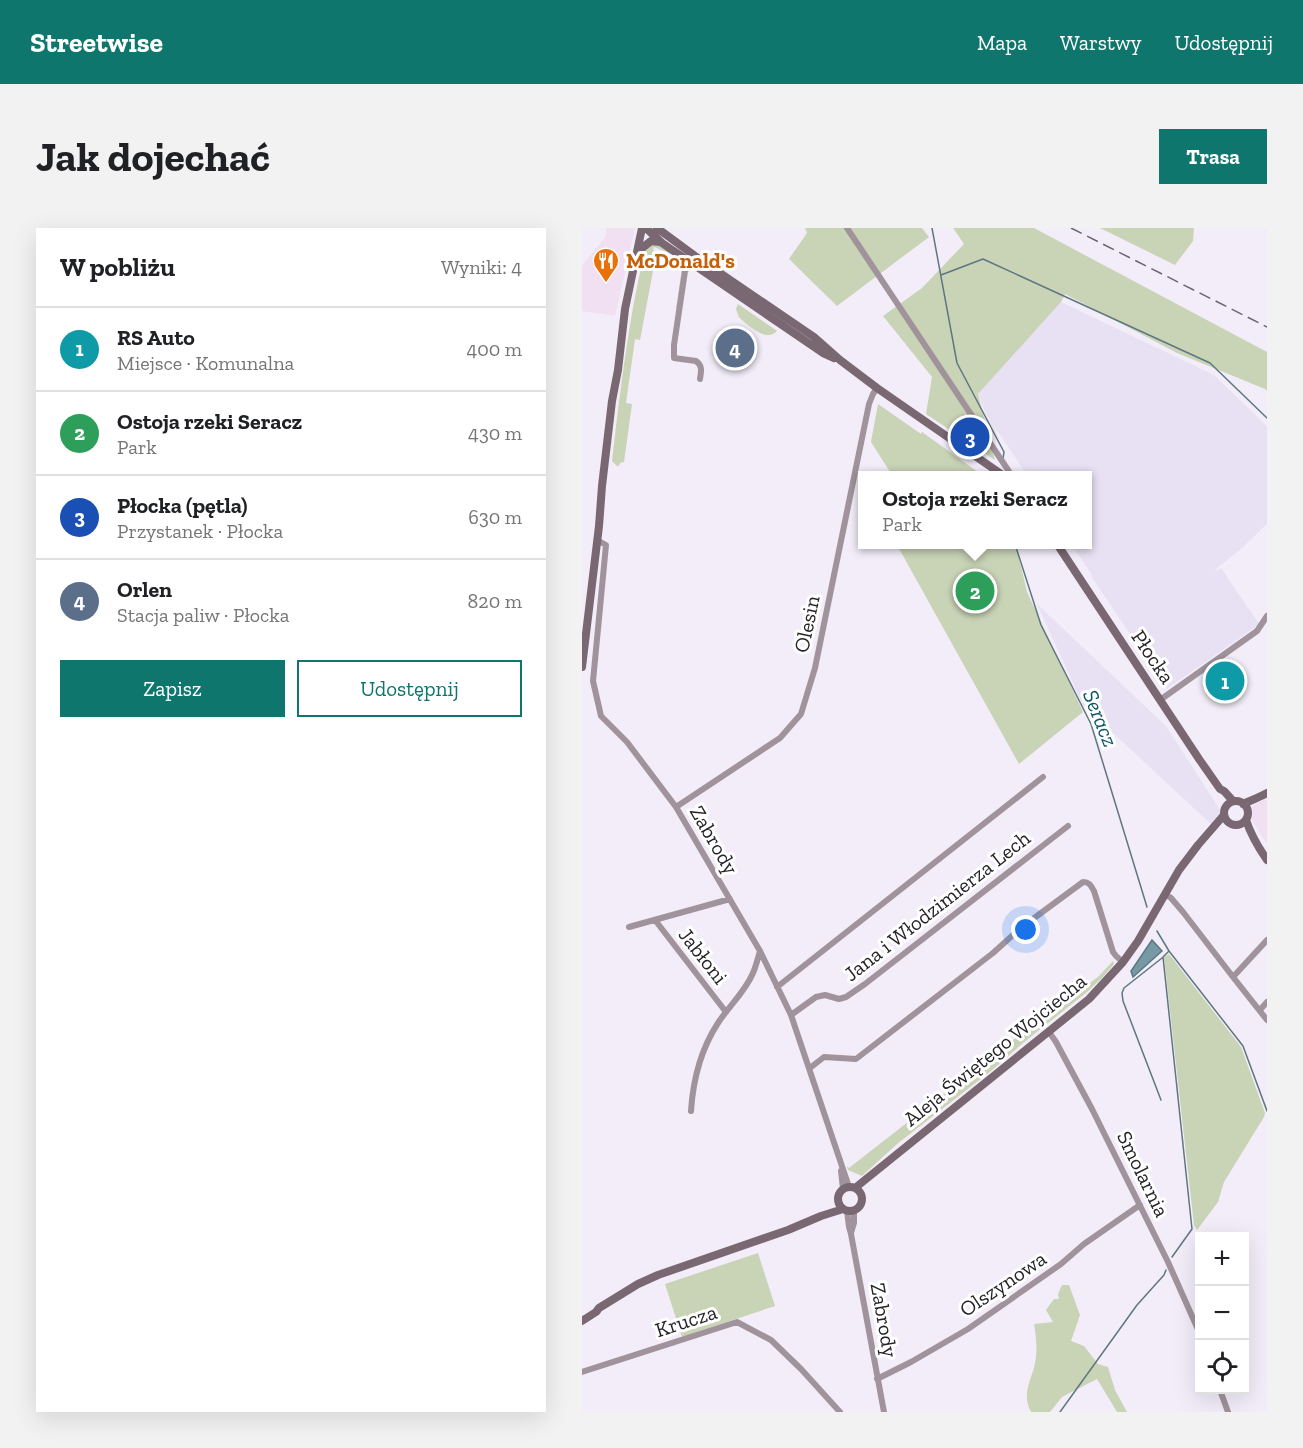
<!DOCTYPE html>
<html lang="pl">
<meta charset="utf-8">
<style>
body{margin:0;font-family:"Zilla Slab",serif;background:#f2f2f2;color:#202124}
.controls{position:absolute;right:18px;bottom:18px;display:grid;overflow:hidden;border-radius:0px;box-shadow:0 6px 24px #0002}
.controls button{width:54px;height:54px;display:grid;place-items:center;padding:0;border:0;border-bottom:2px solid #e0e0e0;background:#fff;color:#202124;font:30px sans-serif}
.you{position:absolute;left:444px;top:702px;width:21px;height:21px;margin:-15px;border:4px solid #fff;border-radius:50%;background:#1a73e8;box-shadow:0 0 0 9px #1a73e833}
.badge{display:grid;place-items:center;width:39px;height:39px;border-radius:50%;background:#0f766e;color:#fff;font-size:20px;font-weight:700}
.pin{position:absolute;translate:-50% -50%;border:3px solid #fff;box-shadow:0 2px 6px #0006}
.popup{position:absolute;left:276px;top:243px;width:234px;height:78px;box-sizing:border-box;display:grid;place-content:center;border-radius:0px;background:#fff;filter:drop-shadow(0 2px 4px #0005);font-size:20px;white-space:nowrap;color:#757577}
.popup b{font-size:22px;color:#202124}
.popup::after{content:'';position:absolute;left:50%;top:100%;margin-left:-12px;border:12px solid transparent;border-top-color:#fff}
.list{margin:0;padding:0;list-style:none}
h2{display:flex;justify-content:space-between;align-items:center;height:78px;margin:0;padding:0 24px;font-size:26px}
h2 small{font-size:20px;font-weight:400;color:#757577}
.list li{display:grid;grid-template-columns:39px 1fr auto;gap:18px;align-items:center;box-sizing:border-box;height:84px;padding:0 24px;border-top:2px solid #e0e0e0}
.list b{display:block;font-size:22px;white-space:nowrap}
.list p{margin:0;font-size:20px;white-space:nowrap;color:#757577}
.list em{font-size:20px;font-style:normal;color:#757577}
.actions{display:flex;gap:12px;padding:18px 24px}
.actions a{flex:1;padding:14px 0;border:2px solid #0f766e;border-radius:0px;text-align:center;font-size:21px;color:#0f766e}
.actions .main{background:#0f766e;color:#fff}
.icon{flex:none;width:33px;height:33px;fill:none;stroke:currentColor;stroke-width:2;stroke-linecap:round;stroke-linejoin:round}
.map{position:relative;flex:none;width:685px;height:1184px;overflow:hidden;border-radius:0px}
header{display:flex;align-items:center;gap:36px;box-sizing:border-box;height:84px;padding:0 30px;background:#0f766e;color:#fff}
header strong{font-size:28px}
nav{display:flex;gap:33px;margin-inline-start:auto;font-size:21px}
.intro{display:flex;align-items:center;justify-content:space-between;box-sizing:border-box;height:144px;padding:0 36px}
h1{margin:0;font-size:42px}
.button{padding:15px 27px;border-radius:0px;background:#0f766e;color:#fff;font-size:21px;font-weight:700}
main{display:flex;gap:36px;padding:0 36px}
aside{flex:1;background:#fff;border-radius:0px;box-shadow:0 6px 24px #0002}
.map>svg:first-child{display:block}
.commercial{fill:#f0e0f2}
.built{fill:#e8e1f4}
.green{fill:#c9d3b6}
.water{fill:#7699a6;stroke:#5e7680;stroke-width:1.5}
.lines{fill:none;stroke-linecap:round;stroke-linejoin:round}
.stream{stroke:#5e7680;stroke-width:1.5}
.street{stroke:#a0939b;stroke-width:6}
.secondary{stroke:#796772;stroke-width:8}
.rail{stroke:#69666d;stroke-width:1.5;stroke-dasharray:12 6;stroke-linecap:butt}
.labels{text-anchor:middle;stroke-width:6;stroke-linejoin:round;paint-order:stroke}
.food-label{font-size:21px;font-weight:bold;fill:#c56008;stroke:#fff;text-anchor:start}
.street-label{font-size:21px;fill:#252327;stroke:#fff}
.water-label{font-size:22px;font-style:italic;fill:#0d5669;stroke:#fff}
</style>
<header>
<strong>Streetwise</strong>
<nav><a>Mapa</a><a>Warstwy</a><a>Udostępnij</a></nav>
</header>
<div class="intro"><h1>Jak dojechać</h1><a class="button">Trasa</a></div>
<main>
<aside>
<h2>W pobliżu<small>Wyniki: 4</small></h2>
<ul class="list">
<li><span class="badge" style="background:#0f9aa8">1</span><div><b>RS Auto</b><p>Miejsce · Komunalna</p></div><em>400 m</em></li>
<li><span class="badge" style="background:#2e9e5b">2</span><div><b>Ostoja rzeki Seracz</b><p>Park</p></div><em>430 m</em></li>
<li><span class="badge" style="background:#1a4fb4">3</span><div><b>Płocka (pętla)</b><p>Przystanek · Płocka</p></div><em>630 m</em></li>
<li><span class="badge" style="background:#5c6f8a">4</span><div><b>Orlen</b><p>Stacja paliw · Płocka</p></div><em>820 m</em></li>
</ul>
<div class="actions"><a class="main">Zapisz</a><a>Udostępnij</a></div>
</aside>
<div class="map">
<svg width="685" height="1184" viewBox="0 0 685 1184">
<rect width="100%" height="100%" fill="#f2edf9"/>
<path class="commercial" d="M25,0h28l-20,88 -33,-5v-45l23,-29z
M685,569v47l-21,-33z"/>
<path class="built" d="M479,74l153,73 53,51v98l-24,23 -28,23 1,1 5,-3 38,56 -92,65 -76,-113 1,-1 -20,-30 16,-1v-68l-61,-1 -42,-63 -7,-18z
M455,376l129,122 56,87 -10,12 -129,-120z"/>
<path class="green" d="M223,0h117l7,9 -92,69 -48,-47 18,-26z
M371,0h81l233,124v39l-2,-2 -88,-36 -112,-59 -4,8 -83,92 17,66 -69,-46 6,-37 -49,-61 39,-28 42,-44z
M518,0h94l-1,13 -18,24z
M71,16l11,3 7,7 -17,-7 -1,3 14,5 16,10 -6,44h-1l6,-41 -22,-15 -4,2 -16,85 -5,-1 -9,64 6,1 -8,58 -4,1 -1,3h-2l-5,-5 1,-9c8,-68 16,-135 32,-202z
M156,76l39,27 -1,1c-3,2 -4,3 -9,3 -7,0 -24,-13 -29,-19l2,-2 -2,1 -2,-6z
M296,176l43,30 1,-2 60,43h-90l-21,-33z
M315,317h119l11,47 56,120 -64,52z
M587,726l72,93 24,66 -1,4 -40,65 -6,20 -21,28 -3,-5 -30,-268z
M531,733l1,3 -12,14 -15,14 -64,51 -32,28 -94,73 -35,32 -14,-6 -1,-4 2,2 196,-153 53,-38z
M176,1025l17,53 -93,31 -17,-53z
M480,1057h7l11,30 -9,26 13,5 14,18 10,3 7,23 12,22h-10l-20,-33 -35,18 -12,15h-19c-11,-21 3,-34 5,-55 1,-10 0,-22 -2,-33l19,-2 -7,-12 8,-11h5l-1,-5z"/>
<path class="water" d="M570,712l10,11 -29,26 -2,-6z"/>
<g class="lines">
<path class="stream" d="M350,0l25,135 47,89 -1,7
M359,47l42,-16 227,104 57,55
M433,316l26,81 50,99 56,183
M575,703l12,20 74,95 24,65
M587,723l-6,6 29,272 -20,28
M579,872l-38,-99 -1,-8 2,-5 38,-30
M478,1184l77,-107 27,-30 2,-5"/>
<path class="street" d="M265,0l165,248
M110,33l-7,10 -11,74v13l22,3c7,5 5,11 4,18
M387,223l13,-21
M15,312l9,5 -13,136 8,35 26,26 49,65 84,144 31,64 58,172
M578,472l97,-69 10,-15
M94,579l104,-69 21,-24 14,-46 54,-264 4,-10 4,-6
M583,666l6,4 12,14 50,65 34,-37
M73,692l71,92
M47,699l101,-28
M651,749l34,43
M195,759l266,-210
M678,782l7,-8
M209,787l25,-18 9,-2 14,4 7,-2 19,-13 203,-158
M467,804l7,10 36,67 76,153 32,72
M228,840l14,-11 32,2 137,-106 29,-26 61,-45c7,0 8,4 11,9l19,61 3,4 7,6
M109,883c2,-31 10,-62 27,-88 11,-17 27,-31 35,-50 3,-7 5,-15 7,-22
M259,943l2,18
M265,983l2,16 2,7 33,178
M269,1005l3,-10v-12
M0,1144l155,-50 34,18 30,29 39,43
M295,1151l34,-17 57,-33 93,-65 23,-20 56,-39
M638,1162l8,22"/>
<path class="secondary" d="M64,0l16,15 161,110 11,5
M75,0l38,28 119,81 26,23 37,28 127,88
M60,20l9,-7 9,1
M475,316l142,215 21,30 4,2 9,10
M0,439l17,-141 3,-40 10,-85 6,-31 7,-61 17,-81
M642 585a12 12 0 1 1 24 0a12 12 0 1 1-24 0Z
M661,576c9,-4 17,-7 24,-11
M664,592c5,15 12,27 21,40
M256 971a12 12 0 1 1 24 0a12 12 0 1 1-24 0Z
M273,960l234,-189 34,-37 15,-21 41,-71 19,-25 26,-30
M0,1093l14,-9 3,-4 39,-24 20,-9 130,-45 33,-14 22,-7"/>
<path class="rail" d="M489,0l196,99"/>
</g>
<defs>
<symbol id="restaurant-pin" viewBox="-11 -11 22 30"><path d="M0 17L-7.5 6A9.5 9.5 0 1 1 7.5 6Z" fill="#e8710a" stroke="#fff"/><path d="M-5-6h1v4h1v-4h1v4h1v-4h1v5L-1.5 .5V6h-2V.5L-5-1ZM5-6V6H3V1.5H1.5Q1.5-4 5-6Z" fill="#fff"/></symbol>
</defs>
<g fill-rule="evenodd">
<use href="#restaurant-pin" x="9" y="18" width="30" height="40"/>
</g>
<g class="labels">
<g class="food-label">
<text x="44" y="40">McDonald's</text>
</g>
<g class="street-label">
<text transform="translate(225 396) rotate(-78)" y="7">Olesin</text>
<text transform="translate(571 429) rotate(56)" y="7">Płocka</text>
<text transform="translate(132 612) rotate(60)" y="7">Zabrody</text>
<text transform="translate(355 678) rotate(-38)" y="7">Jana i Włodzimierza Lech</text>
<text transform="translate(121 728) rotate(52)" y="7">Jabłoni</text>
<text transform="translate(413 822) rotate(-39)" y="7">Aleja Świętego Wojciecha</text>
<text transform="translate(561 946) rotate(64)" y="7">Smolarnia</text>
<text transform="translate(421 1056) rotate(-34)" y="7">Olszynowa</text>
<text transform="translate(302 1092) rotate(80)" y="7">Zabrody</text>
<text transform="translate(104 1093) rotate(-18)" y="7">Krucza</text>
</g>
<g class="water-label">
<text transform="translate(519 490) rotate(68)" y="8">Seracz</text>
</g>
</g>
</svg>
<div class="controls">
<button>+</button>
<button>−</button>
<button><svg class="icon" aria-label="locate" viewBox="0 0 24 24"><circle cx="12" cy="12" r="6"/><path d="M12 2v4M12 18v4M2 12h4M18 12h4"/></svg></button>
</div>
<div class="you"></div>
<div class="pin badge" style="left:643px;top:453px;background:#0f9aa8">1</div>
<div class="pin badge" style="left:393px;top:363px;background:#2e9e5b">2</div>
<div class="popup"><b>Ostoja rzeki Seracz</b>Park</div>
<div class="pin badge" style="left:388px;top:209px;background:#1a4fb4">3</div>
<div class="pin badge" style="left:153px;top:120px;background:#5c6f8a">4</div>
</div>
</main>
